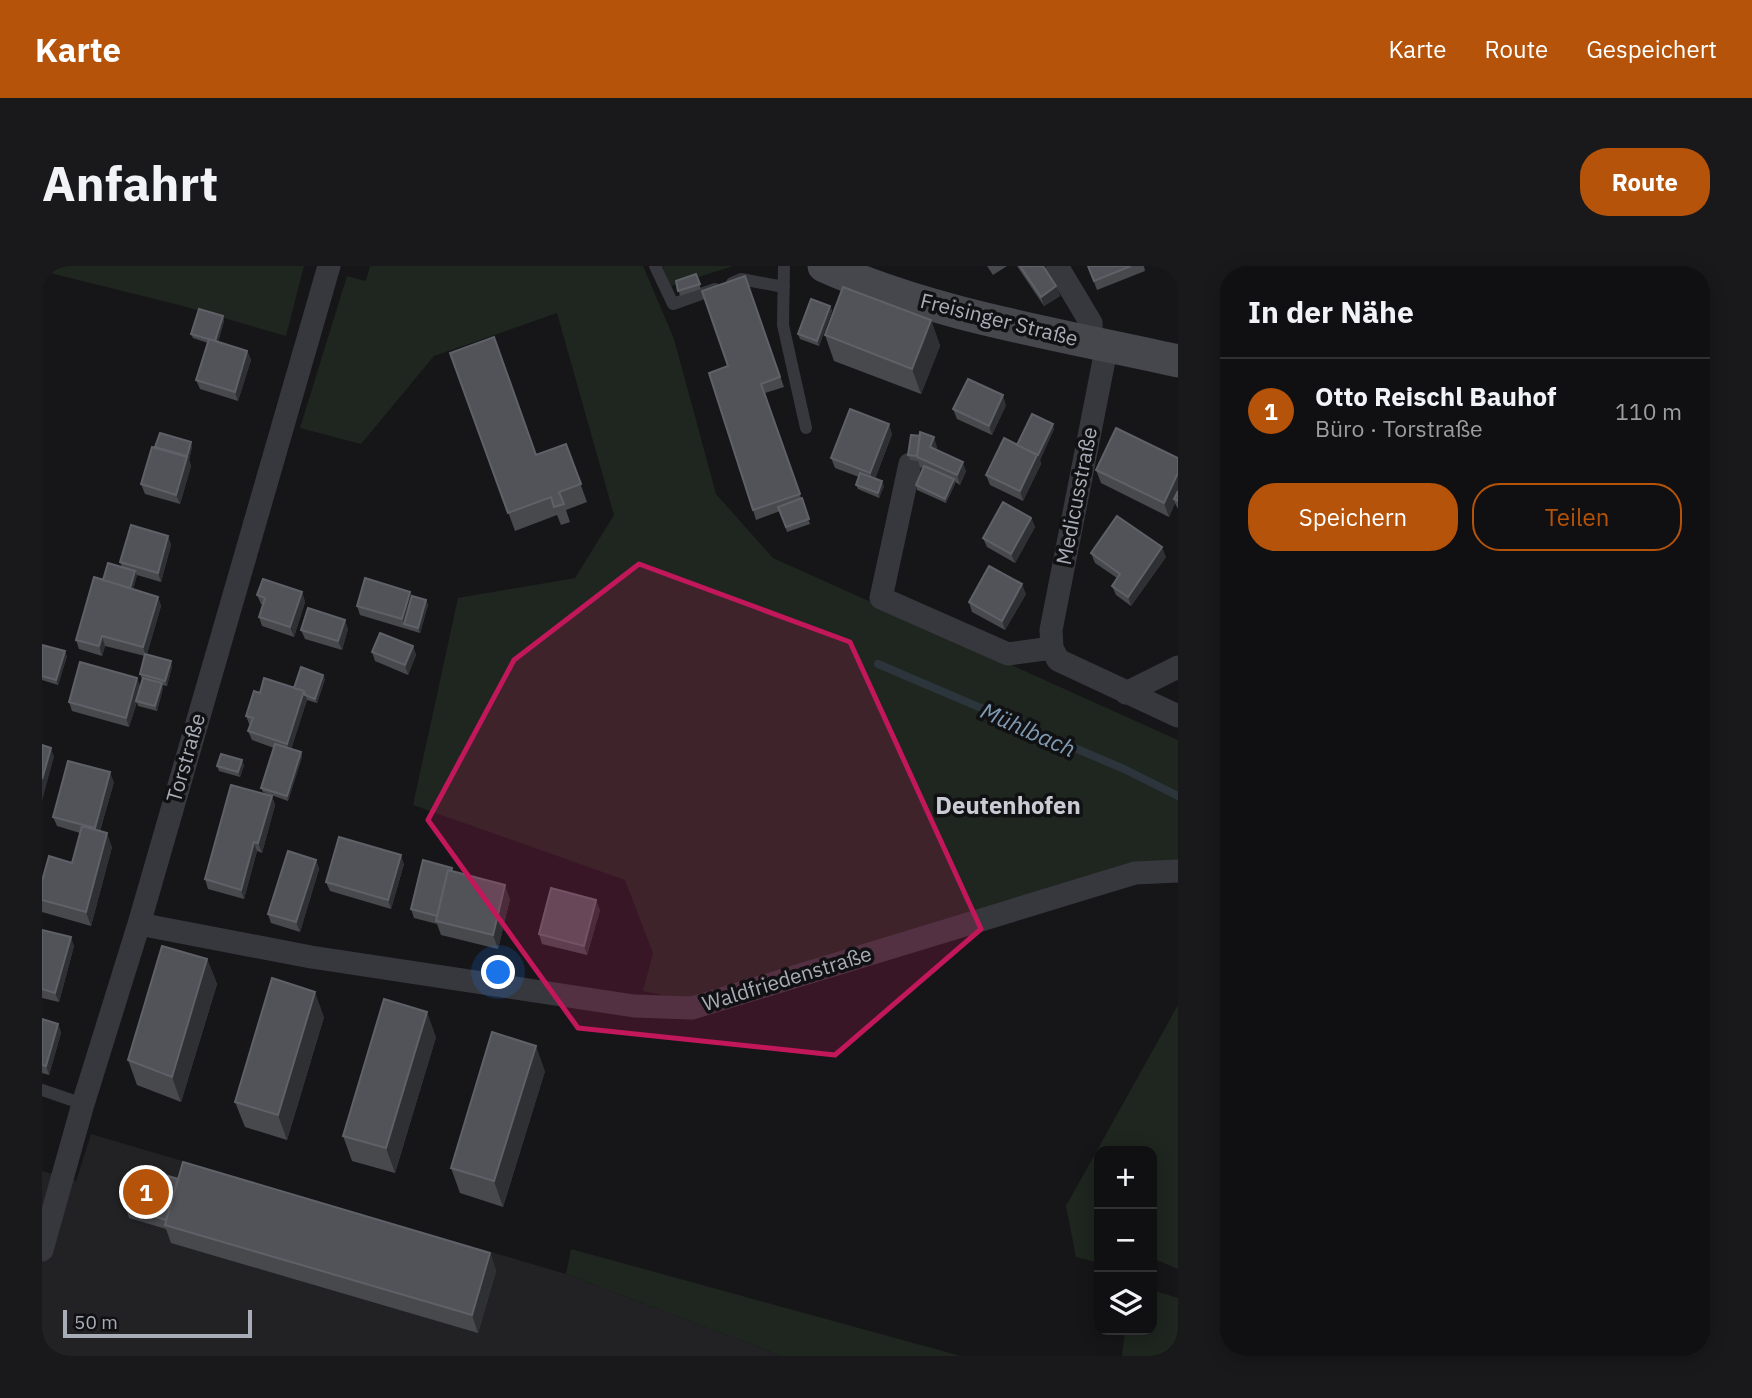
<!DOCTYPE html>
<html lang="de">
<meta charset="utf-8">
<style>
body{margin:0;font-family:"IBM Plex Sans",sans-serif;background:#19191b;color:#f1f3f6}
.controls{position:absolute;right:21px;bottom:21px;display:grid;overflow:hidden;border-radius:14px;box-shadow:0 4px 18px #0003}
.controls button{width:63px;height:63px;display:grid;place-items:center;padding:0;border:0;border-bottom:2px solid #303032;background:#101012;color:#f1f3f6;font:35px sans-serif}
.scale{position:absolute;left:21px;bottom:18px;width:189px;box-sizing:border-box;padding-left:7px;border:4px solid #a8adb8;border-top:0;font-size:19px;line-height:24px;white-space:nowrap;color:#a8adb8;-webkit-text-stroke:5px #111113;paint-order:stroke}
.you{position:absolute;left:457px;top:707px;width:24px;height:24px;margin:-18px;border:5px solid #fff;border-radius:50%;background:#1a73e8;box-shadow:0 0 0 10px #1a73e833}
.badge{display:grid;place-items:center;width:46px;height:46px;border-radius:50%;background:#b45309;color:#fff;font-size:23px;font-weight:700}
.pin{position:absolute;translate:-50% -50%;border:4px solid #fff;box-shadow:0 2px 7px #0006}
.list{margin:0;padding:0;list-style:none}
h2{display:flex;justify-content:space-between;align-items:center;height:91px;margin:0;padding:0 28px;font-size:30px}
h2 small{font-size:23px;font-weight:400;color:#9c9d9f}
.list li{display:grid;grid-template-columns:46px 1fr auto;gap:21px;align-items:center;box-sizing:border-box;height:105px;padding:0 28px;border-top:2px solid #303032}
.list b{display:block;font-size:26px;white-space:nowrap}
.list p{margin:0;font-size:23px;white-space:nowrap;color:#9c9d9f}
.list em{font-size:23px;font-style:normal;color:#9c9d9f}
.actions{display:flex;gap:14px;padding:21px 28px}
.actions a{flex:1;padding:16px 0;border:2px solid #b45309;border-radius:28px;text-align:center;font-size:24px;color:#b45309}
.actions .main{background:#b45309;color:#fff}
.icon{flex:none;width:38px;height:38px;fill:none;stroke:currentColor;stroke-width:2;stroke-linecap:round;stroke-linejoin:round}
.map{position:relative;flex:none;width:1136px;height:1090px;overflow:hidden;border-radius:28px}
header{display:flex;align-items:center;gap:42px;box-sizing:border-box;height:98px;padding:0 35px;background:#b45309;color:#fff}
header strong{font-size:33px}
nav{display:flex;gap:38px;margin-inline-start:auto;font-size:24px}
.intro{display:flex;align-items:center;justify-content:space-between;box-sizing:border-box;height:168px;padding:0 42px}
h1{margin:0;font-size:49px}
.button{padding:18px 32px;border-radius:28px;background:#b45309;color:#fff;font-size:24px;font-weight:700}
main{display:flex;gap:42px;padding:0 42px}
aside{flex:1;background:#101012;border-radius:28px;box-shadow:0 4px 18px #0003}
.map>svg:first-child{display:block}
.built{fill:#222225}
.green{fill:#1e261f}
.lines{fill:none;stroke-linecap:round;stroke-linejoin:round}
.stream{stroke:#2c353c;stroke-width:8}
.service{stroke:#37383d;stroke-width:12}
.minor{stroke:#37383d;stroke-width:23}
.secondary{stroke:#45474d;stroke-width:33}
.wall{fill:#47494d}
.shaded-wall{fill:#2f3033}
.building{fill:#525359;stroke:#5f6168;stroke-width:2}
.marked{fill:#c2185b;fill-opacity:0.2;stroke:#c2185b;stroke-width:5;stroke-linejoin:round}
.labels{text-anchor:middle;stroke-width:7;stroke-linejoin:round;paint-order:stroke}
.street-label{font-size:21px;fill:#a8adb8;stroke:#111113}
.water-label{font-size:23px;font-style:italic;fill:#7f9bb3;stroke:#111113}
.quarter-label{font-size:24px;font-weight:bold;fill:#c9ccd4;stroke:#111113}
</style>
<header>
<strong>Karte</strong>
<nav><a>Karte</a><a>Route</a><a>Gespeichert</a></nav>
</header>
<div class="intro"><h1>Anfahrt</h1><a class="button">Route</a></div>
<main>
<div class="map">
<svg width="1136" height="1090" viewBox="0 0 1136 1090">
<rect width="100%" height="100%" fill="#161618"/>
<path class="built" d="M49,868l475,140 216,82h-740v-185l34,10z"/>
<path class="green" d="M0,0h262l-18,70 -103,-30 -141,-35z
M328,0h273l31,73 42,155 57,64 405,182v125l-488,136 -47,-10 10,-38 -28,-73 -212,-75 45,-207 117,-20 39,-63 -57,-202 -123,43 -73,88 -61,-16 47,-152 19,5z
M620,0h71l-62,20z
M1136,739v264l-26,-11v-107h-53v112l-23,-6 -10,-51z
M529,983l390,107h-179l-216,-82z
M1110,1024l26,8v58h-56l3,-26h27z"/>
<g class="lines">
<path class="stream" d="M836,398l246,105 54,27"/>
<path class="service" d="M613,0l18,38 42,-15
M742,0l-1,59 23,103
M690,17l9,-4 43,8
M0,824l41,14"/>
<path class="minor" d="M1015,0l34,57 1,19
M1065,79l-56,285 1,18 6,12 120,56
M868,198l-29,134 127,56 44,-6
M1084,427l52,-26
M97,658l172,33 323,49 58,2 443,-135 43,-2
M0,984l41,-146 56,-180 190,-658"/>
<path class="secondary" d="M782,0c112,50 235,68 354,95"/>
</g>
<path class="wall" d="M945,0h20l-14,9z
M975,0h26l13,20 4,10 -16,10z
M1046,0h56l1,5 -48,19z
M654,8l5,15 -21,7 -4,-15z
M703,10l39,111 -19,6 45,131 -23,8 -7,-21 -24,9 -3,-10 -25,-144z
M788,40l2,5 -13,35 -19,-7 -2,-5z
M181,50l1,5 -6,21 29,9 4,9 -13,41 -38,-12 -4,-9 12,-37 -15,-5 -2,-4z
M889,54l9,26 -19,48 -87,-33 -9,-26z
M408,87l86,102 30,-11 21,58 -21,8 4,12 -9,3 -4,-10 -42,16z
M964,139l-14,30 -35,-16 -4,-10z
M1012,163l-14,31 1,4 -18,37 -33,-16 -4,-10 31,-30z
M850,168l-17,45 9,7 -5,12 -21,-9 -2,-4 3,-8 -24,-9 -4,-10z
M113,181h37l-3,13 2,6 -11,38 -35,-10 -4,-10z
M895,181l-1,2 30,22 -6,14 -5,-3v2l-9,19 -29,-13 -1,-5 7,-17 -3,-1 -2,-6 -8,-1 -2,-5z
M1136,192v51l-3,-6 -6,14 -68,-34 -5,-13z
M989,252l4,9 -20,36 -28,-16 -4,-9z
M126,270l3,9 -10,37 -24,-7 -4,14 25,8 3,9 -14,48 25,12 -5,20 -5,-1 1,3 -6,23 -19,-5 -1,-4 -8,25 -57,-16 -3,-9 71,-16 2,-7 -2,-5 5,-18 -40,-10 -3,10 -23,-7 -3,-9 27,-60 19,-13 -2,-5z
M1049,287l75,4 -35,49 -15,-11 -4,-9 5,-8 -22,-15z
M260,326l3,10 -11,35 -32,-11 -3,-9 4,-12 -2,-1 -4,-9z
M368,326l2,4 14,4 2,5 -8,28 -60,-18 -3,-9z
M984,328l-21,36 -33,-18 -3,-10z
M306,363l-6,21 -37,-11 -4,-9z
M0,379l25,11 -9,29 -16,-5z
M371,380l3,9 -8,20 -33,-14 -3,-9z
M283,413l-8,24 -10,-3 -16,49 10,3 1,5 -14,44 -25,-9 -2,-4 13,-40 -22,-8 -4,-9 2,-5 -4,-10 14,-23 34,-5z
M202,499l-4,12 -21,-6 -2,-5z
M72,516l-14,49 12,16 -21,79 -49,-14v-31l30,-18 8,-30 -23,-7 -4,-9z
M230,530l3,9 -13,48 -5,-2 -13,48 -36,-10 -3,-10z
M274,594l3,9 -19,63 -29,-9 -3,-9z
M362,598l-13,45 -61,-18 -4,-9z
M410,602l1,4 57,27 -12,50 -57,-14 -4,-11 -23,-6 -3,-9z
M558,644l-13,45 -45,-11 -3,-10z
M0,664l32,16 -15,56 -17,-4z
M165,693l10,25 -36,118 -44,-17 -9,-25z
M282,751l-37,123 -42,-13 -10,-25z
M0,753l16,5 3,9 -12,42 -7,-2z
M394,771l-41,136 -43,-12 -9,-25z
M503,805l-42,136 -43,-14 -9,-25z
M136,913l312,74 6,18 -18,62 -307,-90 -5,-14 -37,-11 -3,-10z"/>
<path class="shaded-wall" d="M1014,20l4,10 -16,10 -3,-9z
M788,40l2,5 -13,35 -2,-5z
M181,50l1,5 -7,25 -2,-5z
M889,54l9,26 -19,48 -9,-25z
M205,85l4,9 -13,41 -3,-9z
M961,129l3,10 -14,30 -3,-9z
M847,158l3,10 -18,48 -4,-9z
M1011,158l1,5 -14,31 1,4 -18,37 -3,-10z
M892,171l3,10 -3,9 -4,-9z
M149,176l1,5 -3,13 2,6 -11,38 -4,-9z
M921,196l3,9 -6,14 -3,-10z
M1136,207v25l-4,1 1,4 -6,14 -5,-14z
M912,213l1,5 -9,19 -1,-4z
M840,215l2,5 -5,12 -1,-5z
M989,252l4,9 -20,36 -4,-9z
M126,270l3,9 -10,37 -3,-9z
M1120,281l4,10 -35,49 -3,-9z
M93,305l2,4 -5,19 -2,-5z
M980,318l4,10 -21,36 -3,-9z
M260,326l3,10 -11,35 -4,-10z
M368,326l4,9 -10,23 -2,-5z
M116,331l3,9 -15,51 -3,-10z
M384,334l2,5 -8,28 -2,-5z
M303,354l3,9 -6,21 -4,-9z
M60,370l3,10 -3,10 -3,-10z
M371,380l3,9 -8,20 -3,-10z
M23,385l2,5 -9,29 -2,-5z
M129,395l1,5 -5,20 -2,-5z
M281,409l2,4 -8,24 -2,-4z
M95,412l4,10 -12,39 -3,-9z
M120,417l1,5 -6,23 -2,-5z
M262,425l3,9 -17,53 -3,-9z
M9,482l3,9 -12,44v-22z
M259,486l1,5 -14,44 -1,-5z
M200,494l2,5 -4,12 -2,-5z
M68,506l4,10 -16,56 -3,-10z
M230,530l3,9 -13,48 -4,-10z
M65,567l5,14 -21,79 -5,-14z
M212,576l3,9 -13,48 -3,-9z
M359,589l3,9 -13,45 -3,-9z
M274,594l3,9 -19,63 -4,-10z
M463,619l5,14 -12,50 -5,-14z
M554,634l4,10 -13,45 -3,-9z
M29,671l3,9 -15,56 -4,-9z
M165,693l10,25 -36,118 -9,-25z
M273,726l9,25 -37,123 -9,-25z
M385,746l9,25 -41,136 -9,-25z
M16,758l3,9 -12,42 -3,-9z
M494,780l9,25 -42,136 -9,-26z
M448,987l6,18 -18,62 -6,-18z"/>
<path class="building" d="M978,0h23l13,20 -15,11z
M1046,0h43l-37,15z
M654,8l4,10 -22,7 -2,-10z
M703,10l35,101 -19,7 39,110 -47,16 -44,-137 19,-7 -26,-75z
M801,21l88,33 -19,49 -87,-34z
M769,33l19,7 -13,35 -19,-7z
M157,43l24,7 -8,25 -24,-7z
M452,71l42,118 30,-11 15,40 -22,8 5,12 -10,3 -3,-10 -43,16 -58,-160z
M167,73l38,12 -12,41 -39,-12z
M926,113l35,16 -14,31 -36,-17z
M808,143l39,15 -19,49 -39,-15z
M990,148l21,10 -15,31 -21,-10z
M1074,162l62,30v15l-14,30 -68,-33z
M878,166l14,5 -4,10 33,15 -6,13 -40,-18z
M118,167l31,9 -4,14 -32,-9z
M869,169l9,1 -3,20 -9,-1z
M962,172l33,17 -17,36 -34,-16z
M110,181l35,10 -11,38 -35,-11z
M882,200l30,13 -9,20 -29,-14z
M818,207l22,8 -4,12 -22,-8z
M1136,225v10l-4,-2z
M760,232l7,21 -23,8 -8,-20z
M961,236l28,16 -20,36 -28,-16z
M1075,250l45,31 -34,50 -16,-11 8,-12 -29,-21z
M89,259l37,11 -10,37 -38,-11z
M66,297l27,8 -5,17 -27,-8z
M947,300l33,18 -20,37 -33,-19z
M52,311l64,20 -15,50 -41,-11 -3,10 -23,-6z
M323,312l45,14 -8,27 -45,-13z
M221,313l39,13 -12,35 -31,-10 6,-19 -8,-3z
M370,330l14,4 -8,28 -14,-4z
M266,342l37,12 -7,21 -37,-11z
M338,367l33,13 -8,19 -33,-13z
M0,379l23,6 -9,29 -14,-4z
M103,388l26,7 -6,20 -25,-7z
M38,396l57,16 -11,40 -57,-16z
M259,401l22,8 -8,24 -10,-4 -1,-4 -10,-3z
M101,412l19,5 -7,23 -19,-5z
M222,412l40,13 -17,53 -39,-13 5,-13 -7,-2 8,-25 6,2z
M233,478l26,8 -14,44 -26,-8z
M0,479l9,3 -9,31z
M179,488l21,6 -4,12 -21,-6z
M26,495l42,11 -15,56 -42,-11z
M189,519l41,11 -14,47 -4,-1 -13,48 -36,-11z
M40,560l25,7 -21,79 -44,-12v-19l7,-25 23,7z
M297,571l62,18 -13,45 -62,-18z
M246,585l28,9 -20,62 -28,-8z
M381,594l29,8 -1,3 -3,-1 -11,46 -26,-7z
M406,604l57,15 -12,50 -57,-14z
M509,622l45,12 -12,46 -45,-12z
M0,664l29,7 -16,56 -13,-4z
M120,680l45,13 -35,118 -44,-17z
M230,712l43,14 -37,123 -43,-13z
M342,733l43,13 -41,136 -43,-12z
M0,753l16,5 -12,42 -4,-1z
M450,766l44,14 -42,135 -43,-13z
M141,896l307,91 -18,62 -307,-90z
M96,901l40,12 -12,41 -40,-12z"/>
<path class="marked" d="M597,298l211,78 131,287 -146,126 -257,-27 -150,-208 86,-160z"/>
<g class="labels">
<g class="street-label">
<text transform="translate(957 54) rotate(14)" y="7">Freisinger Straße</text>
<text transform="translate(1035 230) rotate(-79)" y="7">Medicusstraße</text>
<text transform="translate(144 492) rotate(-74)" y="7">Torstraße</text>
<text transform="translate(745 713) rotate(-17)" y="7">Waldfriedenstraße</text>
</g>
<g class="water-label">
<text transform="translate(986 464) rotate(24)" y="8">Mühlbach</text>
</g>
<g class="quarter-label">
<text x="966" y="548">Deutenhofen</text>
</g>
</g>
</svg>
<div class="controls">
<button>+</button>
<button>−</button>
<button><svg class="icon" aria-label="layers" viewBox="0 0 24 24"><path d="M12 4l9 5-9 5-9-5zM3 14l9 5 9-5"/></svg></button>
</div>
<div class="scale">50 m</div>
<div class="you"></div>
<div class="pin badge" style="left:104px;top:926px">1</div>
</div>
<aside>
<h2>In der Nähe<small></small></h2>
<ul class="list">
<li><span class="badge">1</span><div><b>Otto Reischl Bauhof</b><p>Büro · Torstraße</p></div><em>110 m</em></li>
</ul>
<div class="actions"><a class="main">Speichern</a><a>Teilen</a></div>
</aside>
</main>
